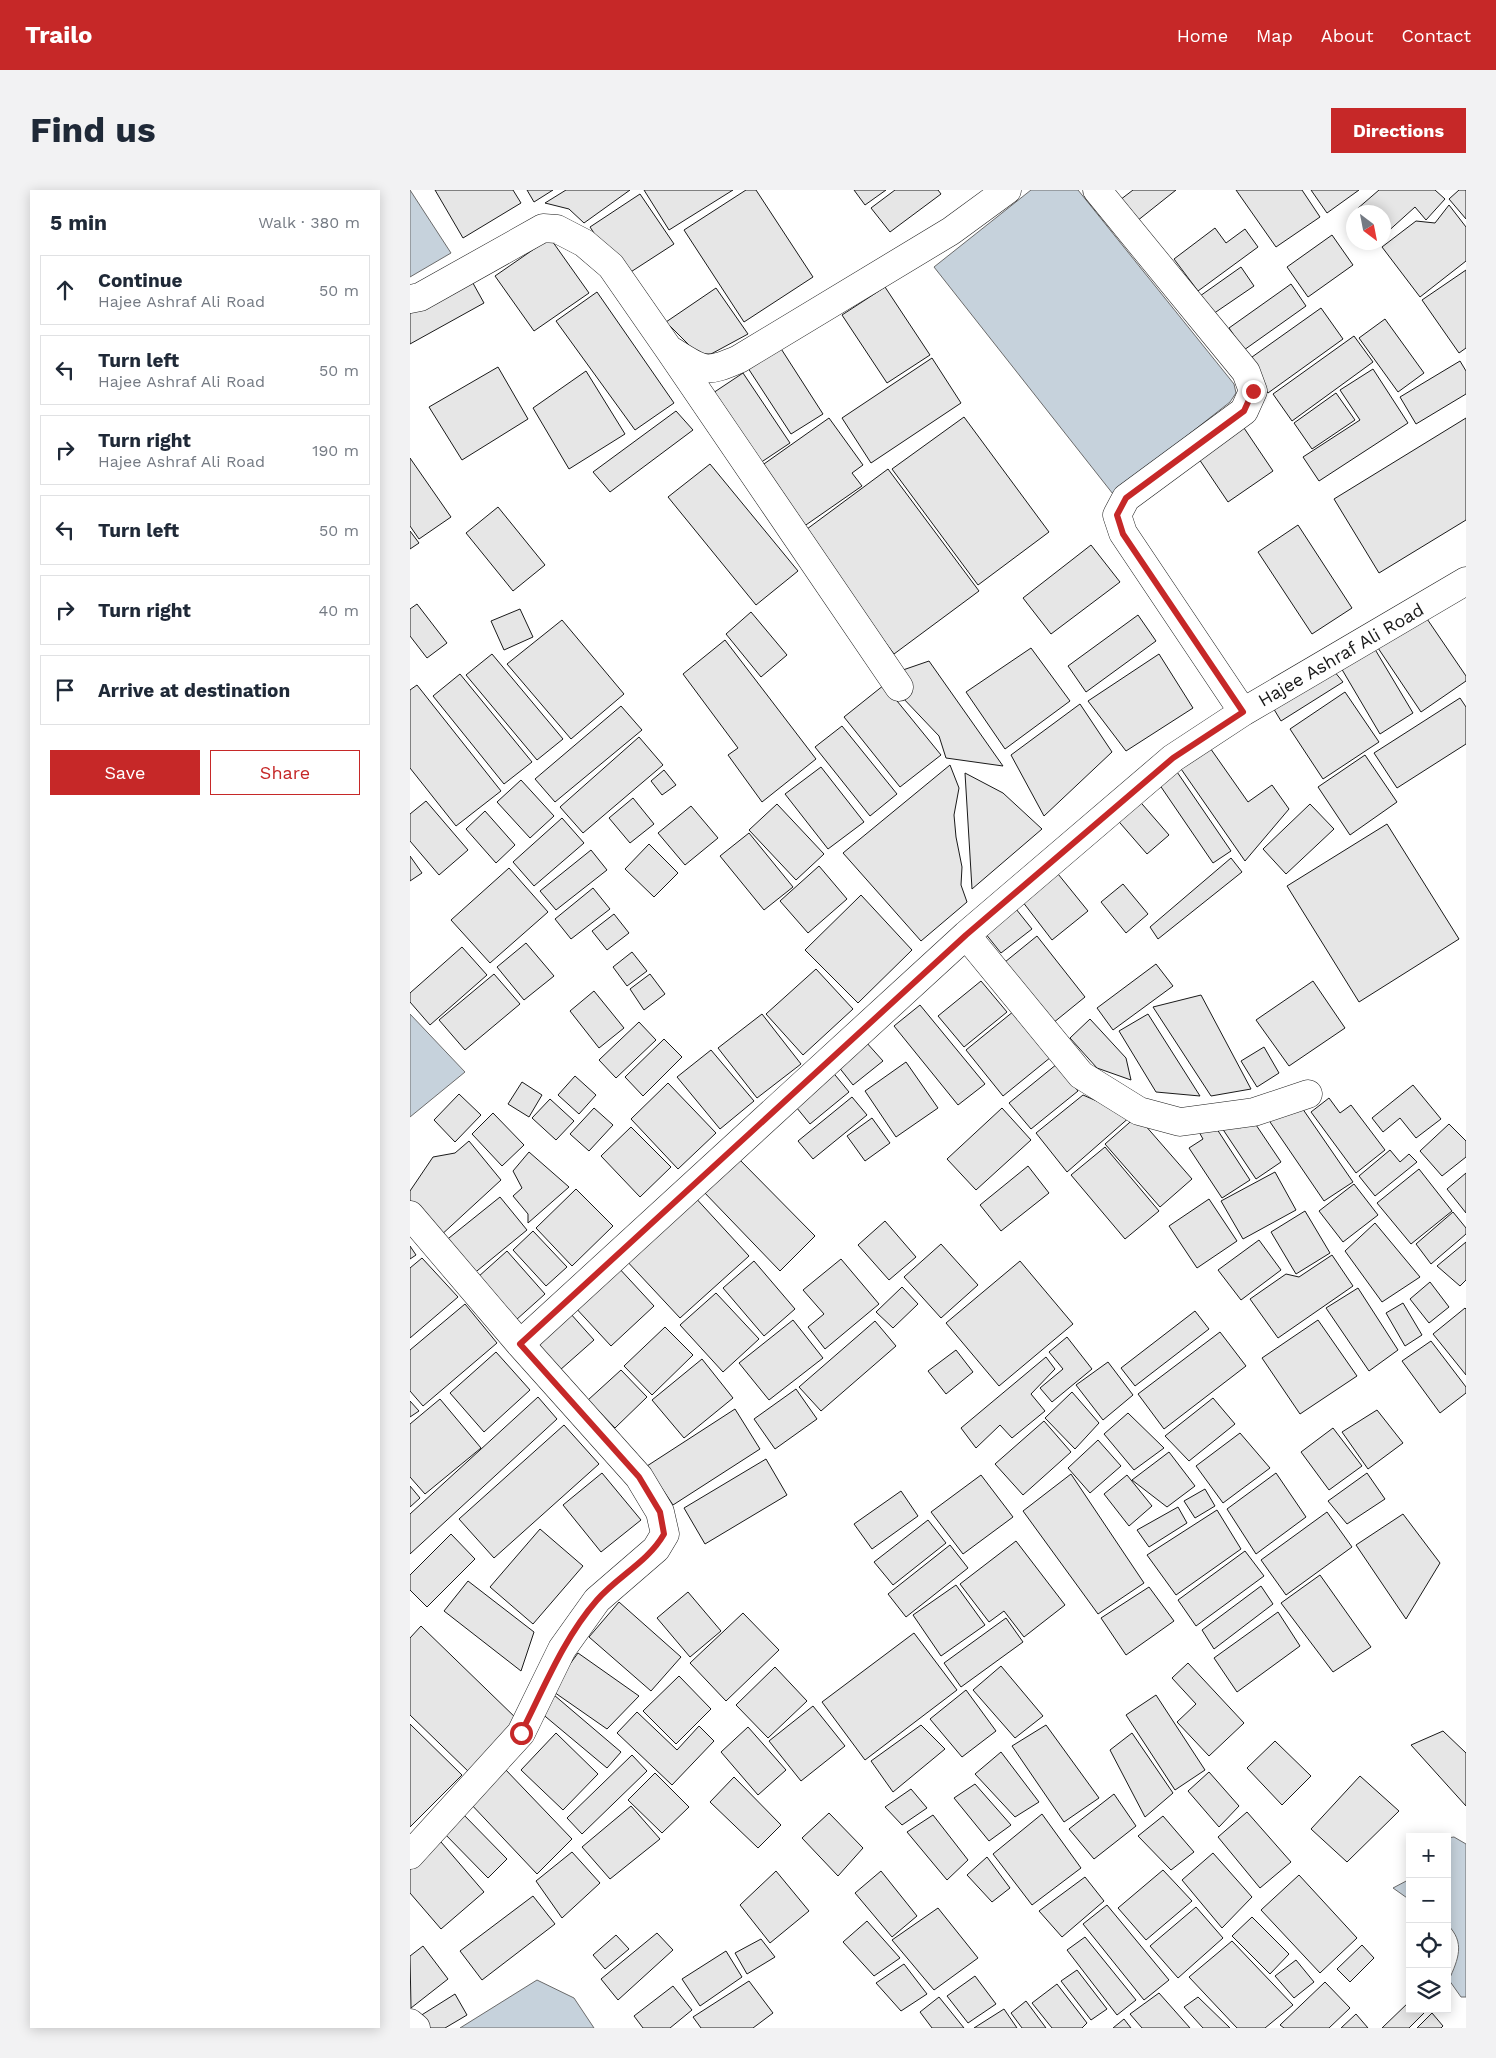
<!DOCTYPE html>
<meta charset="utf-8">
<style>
body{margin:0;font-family:"Work Sans",sans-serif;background:#f2f2f3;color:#1f2937}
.controls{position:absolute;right:15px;bottom:15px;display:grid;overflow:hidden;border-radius:0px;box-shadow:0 2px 12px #0003}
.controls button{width:45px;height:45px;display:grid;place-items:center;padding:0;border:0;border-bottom:1px solid #e0e1e3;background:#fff;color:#1f2937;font:25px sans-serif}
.compass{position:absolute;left:936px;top:15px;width:45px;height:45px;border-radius:50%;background:#fff;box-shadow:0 2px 12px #0003;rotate:148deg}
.stop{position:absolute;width:15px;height:15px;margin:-11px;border:4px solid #c62828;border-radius:50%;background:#fff}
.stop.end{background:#c62828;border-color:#fff;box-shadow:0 1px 5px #0008}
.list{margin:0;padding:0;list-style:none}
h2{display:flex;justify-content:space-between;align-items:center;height:65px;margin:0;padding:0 20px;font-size:21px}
h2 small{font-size:16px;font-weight:400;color:#747a83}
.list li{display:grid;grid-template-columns:32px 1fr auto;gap:15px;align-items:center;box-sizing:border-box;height:70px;margin:0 10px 10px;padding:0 10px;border:1px solid #e0e1e3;border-radius:0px}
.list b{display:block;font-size:19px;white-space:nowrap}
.list p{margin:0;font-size:16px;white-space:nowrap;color:#747a83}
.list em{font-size:16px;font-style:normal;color:#747a83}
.actions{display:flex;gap:10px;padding:15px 20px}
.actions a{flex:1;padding:11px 0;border:1px solid #c62828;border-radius:0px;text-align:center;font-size:18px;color:#c62828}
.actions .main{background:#c62828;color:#fff}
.icon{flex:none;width:28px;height:28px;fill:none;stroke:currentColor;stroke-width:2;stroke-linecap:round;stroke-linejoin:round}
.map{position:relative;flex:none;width:1056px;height:1838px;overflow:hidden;border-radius:0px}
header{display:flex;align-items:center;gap:30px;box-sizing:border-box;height:70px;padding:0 25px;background:#c62828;color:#fff}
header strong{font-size:24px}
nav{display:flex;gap:28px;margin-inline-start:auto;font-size:18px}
.intro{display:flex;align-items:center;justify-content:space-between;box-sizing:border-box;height:120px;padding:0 30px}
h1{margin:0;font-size:35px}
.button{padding:12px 22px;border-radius:0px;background:#c62828;color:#fff;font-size:18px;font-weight:700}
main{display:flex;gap:30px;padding:0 30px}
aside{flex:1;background:#fff;border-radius:0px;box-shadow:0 2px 12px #0003}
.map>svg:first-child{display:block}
.water{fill:#c6d2dc;stroke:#6a6a6a}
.building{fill:#e6e6e6;stroke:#1a1a1a}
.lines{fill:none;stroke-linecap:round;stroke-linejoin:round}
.street-casing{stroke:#1a1a1a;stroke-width:29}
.street{stroke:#fff;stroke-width:28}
.route{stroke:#c62828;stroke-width:6}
.labels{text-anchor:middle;stroke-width:4;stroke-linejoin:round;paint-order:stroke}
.street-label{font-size:18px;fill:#1a1a1a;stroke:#fff}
</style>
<header>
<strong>Trailo</strong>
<nav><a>Home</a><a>Map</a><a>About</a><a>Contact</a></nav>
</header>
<div class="intro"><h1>Find us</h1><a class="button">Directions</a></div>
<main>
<aside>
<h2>5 min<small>Walk · 380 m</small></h2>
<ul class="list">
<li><svg class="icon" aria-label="ahead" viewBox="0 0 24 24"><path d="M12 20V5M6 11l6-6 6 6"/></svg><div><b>Continue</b><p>Hajee Ashraf Ali Road</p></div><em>50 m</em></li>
<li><svg class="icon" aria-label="left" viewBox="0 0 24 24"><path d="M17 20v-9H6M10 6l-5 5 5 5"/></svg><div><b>Turn left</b><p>Hajee Ashraf Ali Road</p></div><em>50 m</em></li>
<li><svg class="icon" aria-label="right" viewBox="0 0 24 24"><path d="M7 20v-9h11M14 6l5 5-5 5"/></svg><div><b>Turn right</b><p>Hajee Ashraf Ali Road</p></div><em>190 m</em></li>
<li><svg class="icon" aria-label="left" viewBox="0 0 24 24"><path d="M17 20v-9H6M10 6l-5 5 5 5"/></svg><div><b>Turn left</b></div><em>50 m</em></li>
<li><svg class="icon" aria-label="right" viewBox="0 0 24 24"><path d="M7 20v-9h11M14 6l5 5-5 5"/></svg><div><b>Turn right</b></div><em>40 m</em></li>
<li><svg class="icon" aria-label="arrive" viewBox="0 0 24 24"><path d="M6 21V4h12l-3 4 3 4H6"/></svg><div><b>Arrive at destination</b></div></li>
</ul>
<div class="actions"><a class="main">Save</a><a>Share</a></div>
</aside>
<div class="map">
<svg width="1056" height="1838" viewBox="0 0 1056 1838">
<rect width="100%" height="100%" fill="#fff"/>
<path class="water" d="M0,0l41,63 -41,24z
M621,0h47l156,194 2,9 -6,9 -117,92 -179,-227z
M0,824l55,58 -55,45z
M1044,1647l12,7v153h-5l-12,-17c9,-21 17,-37 -2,-56v-86z
M1000,1689v21l-17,-12z
M127,1790l37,18 20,30h-134z"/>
<path class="building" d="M25,0h78l8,13 -58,35z
M117,0h26l-19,12z
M156,0h64l-46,33 -15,-14 -24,-6z
M234,0h89l-64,40z
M336,0h10l57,87 -69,45 -60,-92z
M444,0h32l-21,15z
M485,0h43l3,4 -51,38 -19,-24z
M723,0h43l-39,31 -17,-21z
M826,0h66l18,27 -44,30z
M901,0h48l-32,23z
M969,0h56l10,9 -19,21 -11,-13 -31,28v-23h-23l-4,-3z
M1049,0h7v29l-17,-20z
M230,4l34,50 -51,33 -33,-50z
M1039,15l17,22v34l-46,36 -38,-50 34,-26 19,2z
M805,38l11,15 19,-14 13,18 -60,44 -24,-32z
M922,45l21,30 -45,32 -21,-30z
M140,48l39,55 -55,38 -39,-55z
M831,77l13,19 -41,28 -13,-18z
M1056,80v78l-7,5 -37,-53z
M59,86l15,27 -74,41v-35z
M881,94l15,22 -62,44 -15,-22z
M475,97l45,68 -43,28 -45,-68z
M306,98l32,46 -37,20h-13l-32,-32z
M187,102l77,111 -39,27 -79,-109z
M911,118l22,31 -75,54 -23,-31z
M975,129l39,54 -26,19 -39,-54z
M944,146l19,26 -81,59 -19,-27z
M368,154l45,70 -32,20 -45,-69z
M522,168l29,45 -90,60 -29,-45z
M1050,171l6,10v23l-50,30 -16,-27z
M88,177l30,52 -66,41 -33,-53z
M963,179l35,54 -89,58 -16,-24 57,-37 -20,-30z
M176,181l39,63 -56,35 -36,-61z
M333,183l47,70 -36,24 -47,-70z
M926,203l19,27 -43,29 -18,-26z
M266,221l17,19 -83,62 -17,-20z
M554,227l85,115 -71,53 -86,-116z
M419,228l34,47 -11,8 10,13 -59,41 -49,-56z
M1056,228v102l-87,53 -45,-74z
M834,238l29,43 -45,31 -29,-43z
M0,268l41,59 -32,22 -9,-13z
M300,274l88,107 -42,34 -88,-108z
M478,279l91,122 -85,63 -91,-122z
M88,317l47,58 -32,26 -47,-58z
M888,335l54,83 -40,26 -54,-82z
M0,341l9,12 -9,6z
M681,355l29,37 -69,52 -28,-36z
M7,414l30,39 -20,15 -17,-22v-27z
M110,419l13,28 -29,13 -13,-29z
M341,422l36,43 -26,22 -35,-43z
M1013,423l43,63v5l-45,31 -45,-67z
M728,425l18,26 -70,51 -18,-26z
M152,430l62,74 -53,45 -64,-75z
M315,450l91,119 -54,43 -34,-47 10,-7 -55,-74z
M960,451l43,72 -33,21 -43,-73z
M621,458l39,53 -65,48 -39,-57z
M82,464l71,85 -26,21 -71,-85z
M749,464l34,54 -67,43 -38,-50z
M519,471l74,105 -57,-8 -7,-22 -38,-40 -1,-25z
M919,475l14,17 -62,39 -12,-20z
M50,484l72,88 -28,22 -71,-88z
M7,495l84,106 -45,35 -46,-58v-78z
M474,495l57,70 -41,32 -56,-70z
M935,502l34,50 -56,37 -33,-50z
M1050,508l6,9v37l-69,44 -23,-35z
M670,514l32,48 -68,64 -33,-61z
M211,516l21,24 -87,72 -20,-23z
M432,536l55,68 -27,22 -55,-69z
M229,547l24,28 -80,68 -23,-26z
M798,555l40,57 24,-17 17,24 -44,52 -66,-95z
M955,565l32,47 -47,33 -32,-48z
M540,575l9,23 -5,27 2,22 6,30 -1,18 6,17 -46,39 -78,-88z
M411,577l43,55 -36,27 -43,-55z
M765,579l56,82 -18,12 -56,-82z
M254,580l12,15 -14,10 -11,-14z
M555,583l38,20 39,36 -70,60z
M111,590l33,36 -24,22 -33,-36z
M726,607l33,38 -22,19 -33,-38z
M223,608l21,26 -24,19 -21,-25z
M16,611l42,49 -29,25 -29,-34v-27z
M367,614l47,50 -28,26 -47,-50z
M900,614l24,25 -48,45 -23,-25z
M281,616l27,32 -33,27 -27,-32z
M75,621l30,34 -19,18 -30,-34z
M152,628l22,25 -50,43 -21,-24z
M977,634l72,115 -100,63 -72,-116z
M339,643l44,54 -29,23 -44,-54z
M239,654l29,29 -24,24 -29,-28z
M181,660l16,20 -51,40 -16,-19z
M0,666l12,17 -12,8z
M821,668l11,14 -84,67 -8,-12z
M409,676l28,33 -39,34 -28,-32z
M99,678l39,44 -58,51 -39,-43z
M644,679l34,42 -36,29 -33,-43z
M713,694l25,30 -22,19 -25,-31z
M183,698l17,21 -39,30 -16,-20z
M451,705l51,55 -54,53 -53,-53z
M602,714l20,25 -31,24 -20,-25z
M204,724l15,19 -22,17 -15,-19z
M627,746l48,61 -32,26 -48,-61z
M116,753l28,33 -30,24 -27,-33z
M52,757l25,28 -57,50 -20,-23v-9z
M222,762l15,19 -20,15 -14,-19z
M746,774l17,22 -60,44 -16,-22z
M406,779l37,40 -50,46 -37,-41z
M84,784l26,30 -55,46 -26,-30z
M240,784l15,20 -21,16 -14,-21z
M571,791l26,31 -43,35 -26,-31z
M903,791l32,47 -56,38 -33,-46z
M184,801l30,37 -25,20 -29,-37z
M791,805l50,94 -40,7 -58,-89z
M510,815l65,79 -27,21 -64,-79z
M604,821l37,46 -48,39 -37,-46z
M352,824l39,50 -44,34 -39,-50z
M738,824l52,82 -44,-4 -37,-61z
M680,829l36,39 5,22 -34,-12 -27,-30z
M229,832l17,18 -40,38 -17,-18z
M254,849l18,18 -39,39 -18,-19z
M456,852l17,19 -30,24 -15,-19z
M854,857l15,26 -22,14 -16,-26z
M301,860l43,51 -34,28 -43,-52z
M496,872l32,46 -42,29 -31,-46z
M647,874l21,27 -47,38 -22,-26z
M421,880l18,22 -39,32 -18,-22z
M165,886l21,19 -17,19 -21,-19z
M112,892l20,13 -13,22 -21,-13z
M258,893l48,50 -38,36 -47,-50z
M1003,895l28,34 -25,19 -16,-20 -17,14 -11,-14z
M49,904l22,21 -26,27 -21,-22z
M673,905l48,21 -64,56 -31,-39z
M442,907l15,18 -54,44 -15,-18z
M919,908l11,15 11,-8 34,45 -29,23 -45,-61z
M140,909l24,22 -18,19 -24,-22z
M890,915l53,77 -29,19 -56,-82z
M184,918l19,17 -24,26 -19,-17z
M592,918l29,32 -55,50 -29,-31z
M83,923l31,32 -22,21 -30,-32z
M727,926l55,63 -32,28 -55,-63z
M462,928l18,25 -25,18 -18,-25z
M824,929l6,9 12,-9 29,43 -25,17 -34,-51z
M803,933l37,57 -28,18 -33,-50 14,-9 -4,-7z
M1039,934l17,17v16l-24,19 -22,-25z
M221,937l40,40 -31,30 -39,-41z
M59,951l32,39 -62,57 -29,-31v-15l23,-34 22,-4z
M695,957l54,64 -34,28 -54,-64z
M980,960l10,12 9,-8 8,8 -42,34 -16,-20z
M119,962l40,35 -41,36v-9l-15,-18 9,-8 -9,-17z
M326,966l79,80 -35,35 -78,-81z
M618,976l21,27 -48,38 -21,-26z
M1009,979l33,42 -41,33 -34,-41z
M865,982l21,38 -53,29 -22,-38z
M1056,983v40l-19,-24z
M944,994l24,31 -35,27 -24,-31z
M166,999l37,37 -41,40 -36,-38z
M282,1004l57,62 -69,62 -56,-60z
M90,1007l27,33 -55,45 -28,-33z
M799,1009l28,42 -40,27 -28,-42z
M895,1021l25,42 -34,21 -25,-42z
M1043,1022l13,16v6l-35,30 -15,-20z
M475,1031l31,36 -27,23 -31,-35z
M965,1033l45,54 -38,25 -37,-51z
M123,1041l34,36 -21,19 -33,-36z
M849,1050l22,30 -40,30 -23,-30z
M1056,1052v38l-6,6 -23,-20z
M531,1054l37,41 -37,33 -37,-41z
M0,1056l6,9 -6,4z
M97,1061l38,43 -29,26 -38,-43z
M922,1065l21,31 -75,52 -28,-39 36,-25 13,3z
M12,1068l36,39 -48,41v-70z
M431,1069l38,45 -54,45 -17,-22 16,-13 -21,-24z
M344,1071l41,48 -31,27 -41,-48z
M610,1071l53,63 -74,62 -53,-63z
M207,1076l37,40 -43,40 -38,-41z
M1020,1092l19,25 -20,16 -19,-24z
M492,1097l16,17 -25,24 -17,-16z
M948,1098l40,62 -29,21 -43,-63z
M306,1103l43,46 -36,33 -43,-47z
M993,1113l19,32 -17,11 -19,-33z
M55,1114l32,39 -74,63 -13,-15v-41z
M1055,1118l1,1v66l-33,-41z
M785,1121l14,18 -74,57 -14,-18z
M160,1123l24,27 -34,30 -24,-28z
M383,1130l30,38 -54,42 -30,-37z
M908,1130l39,56 -57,38 -38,-56z
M465,1131l21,25 -75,65 -22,-24z
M255,1137l28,28 -41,40 -28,-29z
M810,1142l26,34 -82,63 -26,-35z
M657,1147l25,32 -40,33 -12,-14 23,-19 -14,-17z
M1021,1151l35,46v6l-26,20 -38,-52z
M546,1160l17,22 -27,22 -18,-23z
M86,1162l34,38 -46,42 -34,-39z
M636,1167l9,12 -24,25 14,17 -33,27 -12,-13 -24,23 -15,-20z
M292,1169l31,39 -49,40 -32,-38z
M698,1172l25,33 -30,25 -27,-35z
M211,1180l26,27 -32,31 -27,-28z
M386,1199l21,30 -42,30 -21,-30z
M662,1202l27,31 -24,26 -30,-31z
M128,1207l19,22 -147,135v-40z
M803,1208l22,26 -46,37 -24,-25z
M30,1209l41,49 -56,46 -15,-17v-53z
M0,1211l9,10 -9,6z
M325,1219l25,40 -87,56 -26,-39z
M967,1220l26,33 -35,26 -26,-37z
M718,1223l36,35 -30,22 -30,-36z
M634,1231l27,31 -48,43 -28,-31z
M154,1235l35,39 -105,94 -35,-39z
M923,1238l29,38 -33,24 -28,-38z
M830,1243l30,35 -47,35 -27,-37z
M688,1250l23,26 -31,27 -22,-25z
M759,1262l26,34 -28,21 -35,-27z
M356,1269l21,36 -82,49 -21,-36z
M192,1283l39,47 -40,32 -38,-47z
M866,1283l30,44 -50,37 -29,-45z
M957,1283l18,26 -38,25 -19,-23z
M661,1284l73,109 -46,31 -75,-103z
M571,1285l32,42 -50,37 -32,-42z
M717,1285l25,31 -23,20 -25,-32z
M0,1296l10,12 -10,9z
M795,1299l10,17 -20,12 -11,-17z
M491,1301l17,25 -46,33 -18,-25z
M768,1317l9,16 -38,24 -12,-17z
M807,1320l24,39 -65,46 -29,-40z
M917,1322l25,35 -66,48 -25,-35z
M993,1324l37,49 -34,56 -50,-74z
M518,1330l18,23 -53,42 -19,-23z
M130,1339l43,37 -50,58 -43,-37z
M41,1344l24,25 -48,48 -17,-17v-15z
M606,1351l49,64 -41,32 -20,-26 -15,11 -29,-38z
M540,1355l18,23 -62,49 -18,-23z
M835,1361l19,25 -68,50 -18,-26z
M910,1385l51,72 -38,25 -52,-69z
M58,1391l66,51 -13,39 -77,-60z
M546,1395l29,40 -44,31 -28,-41z
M851,1396l12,18 -59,45 -12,-19z
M739,1397l25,34 -48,34 -25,-37z
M278,1402l33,39 -31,26 -33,-39z
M209,1412l62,55 -30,34 -62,-54z
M868,1422l22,34 -63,46 -23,-34z
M333,1423l36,37 -53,51 -36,-38z
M596,1428l17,24 -62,45 -17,-24z
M11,1436l99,96 -50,51 -60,-58v-77z
M504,1443l43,57 -92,70 -43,-58z
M168,1463l61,43 -32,33 -56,-39z
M778,1473l56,60 -35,33 -32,-34 19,-18 -24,-26z
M591,1476l42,50 -28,22 -42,-48z
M365,1477l32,34 -39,37 -32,-33z
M269,1486l32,33 -35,35 -33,-33z
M556,1500l30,41 -34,26 -32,-38z
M144,1505l67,57 -14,16 -67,-56z
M746,1505l49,75 -30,20 -49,-75z
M403,1516l32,40 -44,35 -32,-40z
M227,1522l40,38 22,-24 15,15 -42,44 -55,-52z
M0,1534l52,51 -52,52z
M511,1535l24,24 -52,43 -22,-31z
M636,1535l53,73 -35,24 -52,-76z
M338,1537l38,43 -28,25 -37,-43z
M1033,1541l23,22v53l-55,-61z
M146,1543l42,41 -35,36 -42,-40z
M722,1543l41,60 -28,24 -35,-67z
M865,1551l36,35 -29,29 -35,-37z
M591,1562l38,50 -24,15 -40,-43z
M222,1565l15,16 -65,63 -15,-16z
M94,1578l68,71 -35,35 -68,-72z
M799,1582l30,34 -20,21 -31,-36z
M245,1583l34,34 -27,26 -34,-33z
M950,1586l39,35 -52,51 -36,-33z
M324,1587l47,48 -23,23 -48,-46z
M565,1594l36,41 -22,16 -35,-43z
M501,1599l16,19 -25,17 -17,-18z
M704,1604l22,32 -42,33 -25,-30z
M221,1616l29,33 -50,40 -28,-32z
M50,1621l47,48 -19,19 -47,-48z
M837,1622l44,50 -31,26 -42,-51z
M419,1623l34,35 -25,28 -36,-38z
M632,1624l39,54 -49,37 -39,-51z
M523,1625l35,45 -21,20 -40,-48z
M753,1626l31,36 -23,18 -33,-34z
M25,1645l49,57 -43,37 -31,-36v-36z
M162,1662l28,31 -38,35 -26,-37z
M803,1663l39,44 -30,31 -40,-48z
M577,1667l23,31 -18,14 -25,-27z
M753,1680l29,31 -46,39 -28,-32z
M366,1681l33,40 -39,32 -30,-38z
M471,1681l36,45 -25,21 -37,-44z
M889,1685l58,63 -37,35 -59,-63z
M675,1687l19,24 -42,36 -23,-26z
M123,1706l22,28 -73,56 -22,-29z
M697,1715l62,75 -25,20 -61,-76z
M786,1717l27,31 -45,40 -28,-32z
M528,1718l40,50 -44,32 -42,-50z
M842,1727l37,37 -19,20 -38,-38z
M457,1731l33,37 -26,18 -31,-34z
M247,1743l16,17 -55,50 -17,-21z
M206,1745l13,14 -24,20 -12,-14z
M675,1747l51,63 -19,15 -50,-65z
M351,1749l14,18 -28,17 -12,-21z
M822,1751l61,64 -28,23h-28l-48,-51z
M952,1755l12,13 -24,24 -13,-13z
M13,1756l25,33 -37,29 -1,-52z
M316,1761l16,26 -42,29 -18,-27z
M886,1770l18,22 -20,16 -19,-22z
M494,1774l23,30 -26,17 -25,-28z
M667,1780l30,39 -16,11 -30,-39z
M565,1786l21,28 -28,19 -21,-27z
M339,1791l24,32 -20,15h-52l-8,-11z
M915,1792l25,26 -21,20h-45l-4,-3z
M647,1794l30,39 -5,5h-30l-20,-25z
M263,1796l19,24 -22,18h-27l-9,-12z
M749,1803l31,35h-48l-12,-14z
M45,1804l12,21 -22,13h-17l-8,-12z
M529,1807l25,31h-32l-12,-16z
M788,1807l32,31h-27l-19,-21z
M616,1811l20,27h-24l-11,-15z
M1000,1811v8h18l-19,19h-27z
M594,1819l13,19h-43z
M1022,1823l11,13 -2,2h-24z
M946,1824l12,14h-27z
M714,1829l7,9h-18z"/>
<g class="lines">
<defs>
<path id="street" d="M687,0l149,182 7,19 -9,20 -118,87 -9,17 6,18 120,179
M0,109l10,-2 123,-69 14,1 27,14 27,23 59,85 229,336
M262,161c31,20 33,23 67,8l212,-128 56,-41
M556,745l115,140 58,36 41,11 74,-10 54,-18
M0,1025l110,129 119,133 21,35 5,22 -9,15 -59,51 -35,49 -41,84 -111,122
M110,1154l446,-409 207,-177 70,-46 223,-131
M0,1833l6,5"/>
</defs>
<use href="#street" class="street-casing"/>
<use href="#street" class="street"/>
</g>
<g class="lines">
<path class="route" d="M111,1543c23,-45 42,-94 76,-133 21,-24 51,-38 67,-66l-4,-22 -21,-35 -119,-133 446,-409 207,-177 70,-46 -120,-178 -6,-19 9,-17 118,-87 9,-20"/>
</g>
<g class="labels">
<g class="street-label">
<text transform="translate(931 465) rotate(-30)" y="6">Hajee Ashraf Ali Road</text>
</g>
</g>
</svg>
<div class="controls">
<button>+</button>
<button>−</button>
<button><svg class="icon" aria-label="locate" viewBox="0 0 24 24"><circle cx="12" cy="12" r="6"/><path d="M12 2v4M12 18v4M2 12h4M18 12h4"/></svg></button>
<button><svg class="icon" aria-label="layers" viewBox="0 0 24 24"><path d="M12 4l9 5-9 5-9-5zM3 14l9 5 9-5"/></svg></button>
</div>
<svg class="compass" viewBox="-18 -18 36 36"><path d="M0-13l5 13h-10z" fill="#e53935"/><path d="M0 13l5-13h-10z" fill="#747a83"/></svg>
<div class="stop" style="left:111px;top:1543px"></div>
<div class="stop end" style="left:843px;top:201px"></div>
</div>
</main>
